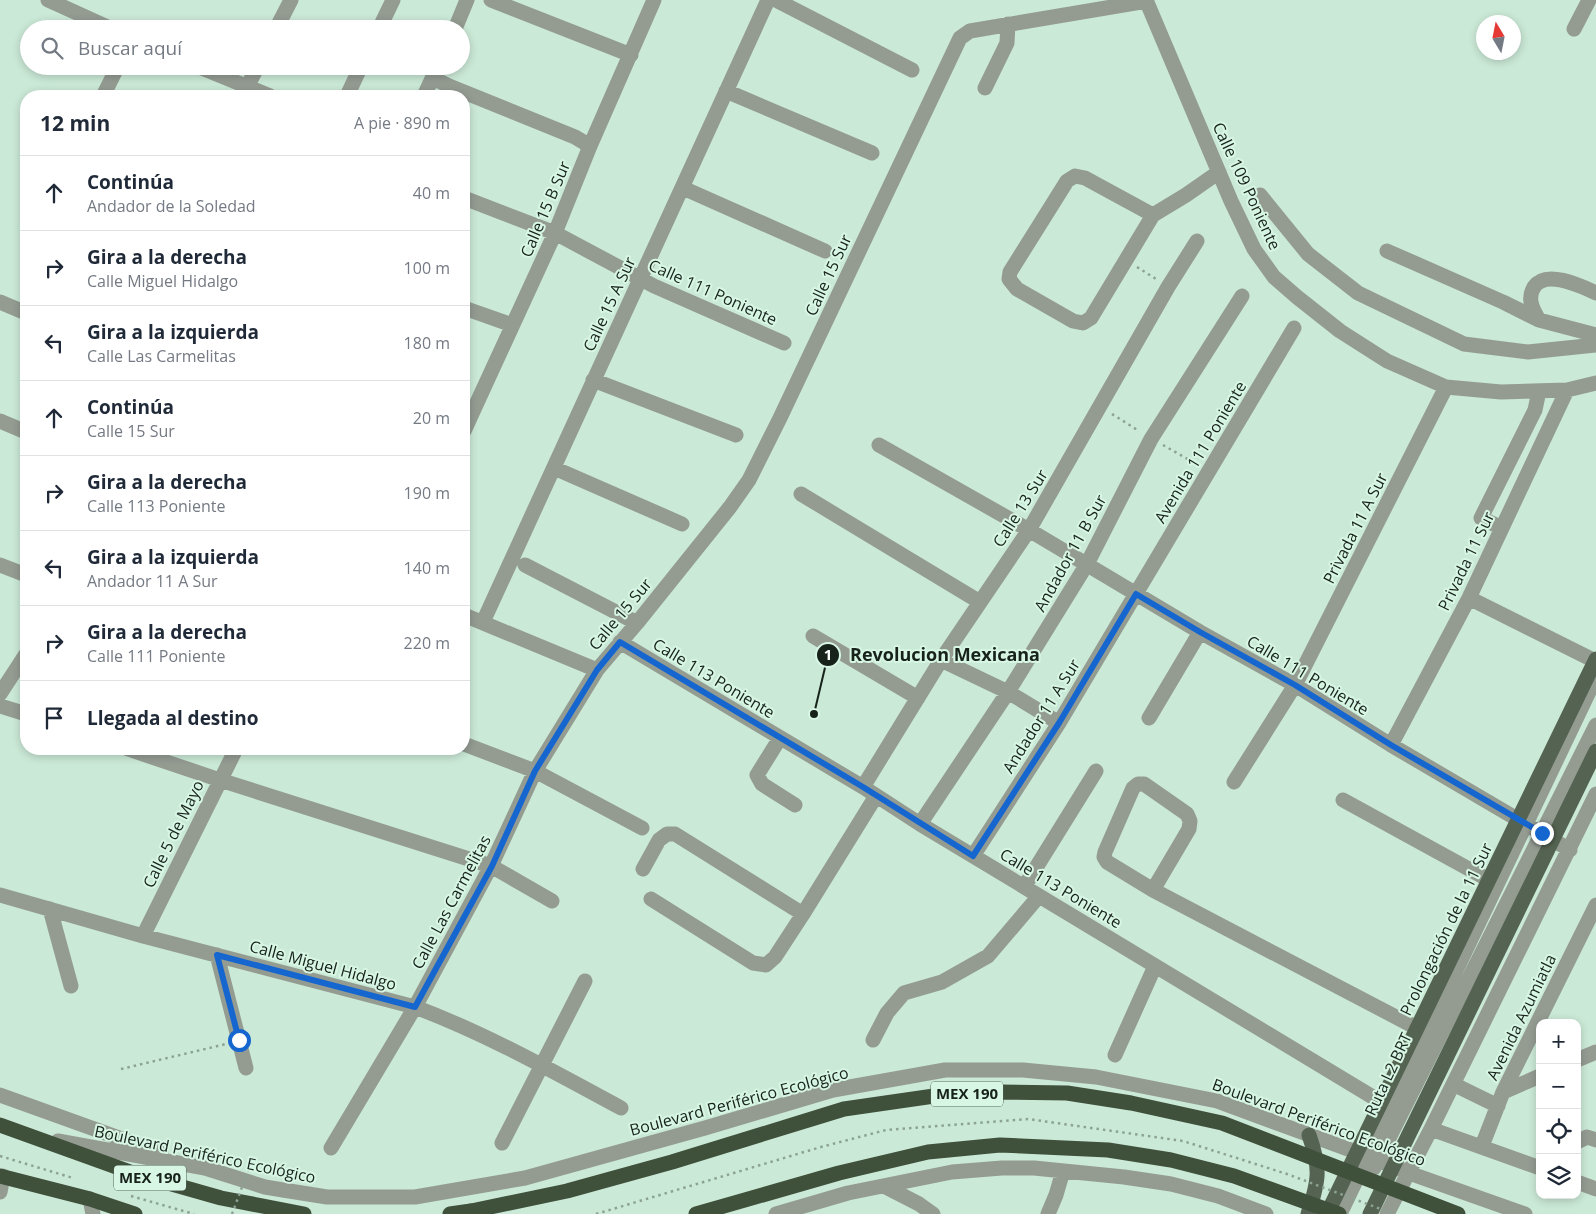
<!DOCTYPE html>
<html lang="es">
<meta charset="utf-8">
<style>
body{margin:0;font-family:"Open Sans",sans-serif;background:#f2f2f3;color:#1f2937}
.controls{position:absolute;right:15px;bottom:15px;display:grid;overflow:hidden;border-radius:10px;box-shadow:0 2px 8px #0003}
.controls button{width:45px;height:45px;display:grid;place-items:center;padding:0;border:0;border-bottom:1px solid #e0e1e3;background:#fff;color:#1f2937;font:25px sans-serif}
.compass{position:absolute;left:1476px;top:15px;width:45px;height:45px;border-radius:50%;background:#fff;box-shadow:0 2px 8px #0003;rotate:350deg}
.stop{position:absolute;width:15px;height:15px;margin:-11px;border:4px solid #1666d0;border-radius:50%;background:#fff}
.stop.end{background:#1666d0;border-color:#fff;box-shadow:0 1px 5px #0008}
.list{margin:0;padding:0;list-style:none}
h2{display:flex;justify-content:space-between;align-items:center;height:65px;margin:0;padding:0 20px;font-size:21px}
h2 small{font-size:16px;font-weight:400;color:#747a83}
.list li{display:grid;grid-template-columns:32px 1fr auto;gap:15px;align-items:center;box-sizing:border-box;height:75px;padding:0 20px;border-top:1px solid #e0e1e3}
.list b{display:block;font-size:19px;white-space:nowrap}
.list p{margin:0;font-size:16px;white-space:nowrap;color:#747a83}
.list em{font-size:16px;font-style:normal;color:#747a83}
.icon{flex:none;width:28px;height:28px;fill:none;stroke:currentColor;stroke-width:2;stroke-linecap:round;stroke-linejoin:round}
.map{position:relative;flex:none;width:1596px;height:1214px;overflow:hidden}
.search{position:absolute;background:#fff;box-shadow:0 2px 8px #0003;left:20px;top:20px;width:450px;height:55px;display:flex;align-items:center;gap:12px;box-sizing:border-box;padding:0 18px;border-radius:28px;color:#747a83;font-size:19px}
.panel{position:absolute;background:#fff;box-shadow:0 2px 8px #0003;left:20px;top:90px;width:450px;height:665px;border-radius:20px}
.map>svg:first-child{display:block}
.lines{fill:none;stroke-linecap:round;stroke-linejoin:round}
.path{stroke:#8ba294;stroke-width:2.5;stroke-dasharray:2.5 4;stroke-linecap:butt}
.minor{stroke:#949c92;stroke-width:15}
.major{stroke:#556452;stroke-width:15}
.highway{stroke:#3f503b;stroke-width:15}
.path-bridge{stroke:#8ba294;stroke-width:2.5;stroke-dasharray:2.5 4;stroke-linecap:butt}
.highway-bridge{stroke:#3f503b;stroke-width:15}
.route{stroke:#1666d0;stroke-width:6}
.labels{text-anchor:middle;stroke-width:4;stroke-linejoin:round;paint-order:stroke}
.shield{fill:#d8f6e4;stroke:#516257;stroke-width:1}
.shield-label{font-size:15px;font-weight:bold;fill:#17221b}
.street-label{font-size:16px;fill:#17221b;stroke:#d8f6e4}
.leader{fill:none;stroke:#17221b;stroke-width:2}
.callout-dot{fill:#17221b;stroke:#d8f6e4;stroke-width:2}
.mark-label{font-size:15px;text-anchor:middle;font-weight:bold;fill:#fff}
.callout-label{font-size:18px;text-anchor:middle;font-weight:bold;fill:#17221b;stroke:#d8f6e4;stroke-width:4;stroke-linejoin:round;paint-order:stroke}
</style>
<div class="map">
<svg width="1596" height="1214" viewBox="0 0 1596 1214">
<rect width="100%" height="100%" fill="#cbe9d7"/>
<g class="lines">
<path class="path" d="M1137,267l19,12
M1112,414l27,17
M1163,445l35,20
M121,1069l105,-25
M0,1156l73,22
M251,1163l14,5v4
M131,1196l63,18"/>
<path class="minor" d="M48,0l64,29
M491,0l140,55
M776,0l136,70
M1146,0l85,201 23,48 20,28 23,20 43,34 47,30 59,26 55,5 66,-2 29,-7
M276,29l15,-29
M379,29l14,-29
M455,29l12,-29
M1574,29l15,-29
M197,66l73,30
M433,78l16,8 126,51 15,9
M247,87l11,-21
M985,88l22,-45 1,-19
M726,91l146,62
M103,96l15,-30
M347,96l14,-30
M424,96l14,-30
M683,188l142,63
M1260,195l48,59 50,39 106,51 64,8 68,-7
M464,198l91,35 99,53 130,57
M1153,215l-68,-37 -10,-2 -8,5 -57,91 -1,7 8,10 56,32 10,2 8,-5 62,-103 33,-20 33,-23
M1387,251l116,51 36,18
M1596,293c-15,-7 -50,-24 -62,-6 -3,5 -4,9 -3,15 1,6 5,13 8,18l57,15
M0,302l26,11
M464,308l48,17
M593,380l143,55
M0,421l26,11
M464,431l91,-198 35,-87 64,-146
M879,445l150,85 171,102 95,53 96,60 179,105
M554,468l128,56
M801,494l179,108
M1502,528l-21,-10 54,-108 4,-19
M0,565l26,10
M525,565l112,58
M1469,598l126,63
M464,615l133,55
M483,622l285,-622
M813,636l105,62
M620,642l243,145 57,37 461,278
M941,660l67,32 51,31
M0,694l26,-40
M0,706l26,8
M1149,718l51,-86
M780,738l-23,37 5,9 33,21
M464,744l71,27 107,57
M1391,745l78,-147 98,-208
M128,749l92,31 271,86 61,35
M1234,782l61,-97 151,-298
M863,787l78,-127 88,-130 139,-243 29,-46
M1343,800l146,80
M920,824l88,-132 79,-128 64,-125 91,-143
M973,856l86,-133 235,-395
M643,869l16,-29 8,-6h8l128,80
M1024,887l72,-116
M1153,890l36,-61 1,-8 -3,-7 -43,-30h-6l-5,4 -28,64 -1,5 3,5 46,28 264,138
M0,895l143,41 272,71c72,27 139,65 206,101
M651,899l102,64 13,2 9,-8 28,-43 73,-118
M50,909l21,77
M143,936l93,-187
M217,955l29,113
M873,1040l14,-27 17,-20 38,-11 46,-26 51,-60
M1115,1055l40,-89
M1577,1060l19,-8
M1453,1084l45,22
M1503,1092l37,-16
M0,1095l161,58
M1431,1129l109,39
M58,1141l147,27 60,19 18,3 44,7h88l110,-19 180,-50 128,-38 112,-20h78l73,7 121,24 161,59 31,13 116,41
M1577,1142l10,-5 9,3
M502,1143l83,-162
M1482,1146l21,-54 93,-187
M331,1148l84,-141 76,-141 44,-95 62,-101 40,-47 93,-116 19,-27 31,-62 180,-380 10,-7 177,-30
M1374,1168l222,-443
M1577,1182l19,7
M884,1186l35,18 14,10
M0,1192l3,-16
M90,1199l3,15
M776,1214l72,-21 104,-21 50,-4h32l90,9 47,7 47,12 48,18
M1048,1214l8,-19 7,-24
M1340,1214l256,-537
M1387,1214l44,-85 165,-335"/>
<path class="major" d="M1308,1214c11,-34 13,-45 1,-79
M1327,1214l269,-555
M1370,1214l226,-463"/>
<path class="highway" d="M0,1125l133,48 88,25 83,16
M0,1176l90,23 45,15
M450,1214l21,-3"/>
<path class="path-bridge" d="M232,1214l19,-51
M596,1214l225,-67 65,-17 142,-11 155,22 104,33 107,40"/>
<path class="highway-bridge" d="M471,1211l96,-20 105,-29 172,-53 90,-13 64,-4 69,1 64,10 91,20 236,91
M696,1214l143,-41 89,-21 72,-7 108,5 63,10 63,16 105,38"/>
</g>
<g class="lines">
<path class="route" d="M239,1040l-22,-85 198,52 77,-141 43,-95 62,-101 23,-28 243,145 110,69 86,-133 77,-129 64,38 95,53 96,60 151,88"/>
</g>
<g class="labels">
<g class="shield">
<rect x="931" y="1081.5" width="72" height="25" rx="4"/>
<rect x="114" y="1165.5" width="72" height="25" rx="4"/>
</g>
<g class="shield-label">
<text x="967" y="1099">MEX 190</text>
<text x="150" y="1183">MEX 190</text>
</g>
<g class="street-label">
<text transform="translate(1247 186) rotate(65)" y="6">Calle 109 Poniente</text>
<text transform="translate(545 209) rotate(-67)" y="6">Calle 15 B Sur</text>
<text transform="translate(828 275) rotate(-65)" y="6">Calle 15 Sur</text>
<text transform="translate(713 292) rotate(24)" y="6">Calle 111 Poniente</text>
<text transform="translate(609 304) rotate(-65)" y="6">Calle 15 A Sur</text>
<text transform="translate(1200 452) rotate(-59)" y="6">Avenida 111 Poniente</text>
<text transform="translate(1020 508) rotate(-58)" y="6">Calle 13 Sur</text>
<text transform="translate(1355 528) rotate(-63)" y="6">Privada 11 A Sur</text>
<text transform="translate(1070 553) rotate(-61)" y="6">Andador 11 B Sur</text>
<text transform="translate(1466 561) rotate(-64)" y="6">Privada 11 Sur</text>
<text transform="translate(620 614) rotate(-50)" y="6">Calle 15 Sur</text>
<text transform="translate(1308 675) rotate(31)" y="6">Calle 111 Poniente</text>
<text transform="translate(714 678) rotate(31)" y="6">Calle 113 Poniente</text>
<text transform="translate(1041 716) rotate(-58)" y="6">Andador 11 A Sur</text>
<text transform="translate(173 834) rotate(-64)" y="6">Calle 5 de Mayo</text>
<text transform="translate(1061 888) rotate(31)" y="6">Calle 113 Poniente</text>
<text transform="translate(451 902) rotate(-62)" y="6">Calle Las Carmelitas</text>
<text transform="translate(1446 929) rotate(-64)" y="6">Prolongación de la 11 Sur</text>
<text transform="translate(323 965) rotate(15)" y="6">Calle Miguel Hidalgo</text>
<text transform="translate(1521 1017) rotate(-64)" y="6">Avenida Azumiatla</text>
<text transform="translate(1388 1074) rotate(-65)" y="6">Ruta L2 BRT</text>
<text transform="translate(739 1101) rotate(-15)" y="6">Boulevard Periférico Ecológico</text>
<text transform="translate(1319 1122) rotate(20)" y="6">Boulevard Periférico Ecológico</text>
<text transform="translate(205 1154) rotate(12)" y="6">Boulevard Periférico Ecológico</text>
</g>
</g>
<path class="leader" d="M814 714L828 655"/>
<g class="callout-dot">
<circle cx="814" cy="714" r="5"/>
<circle cx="828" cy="655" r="12"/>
</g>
<g class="mark-label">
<text x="828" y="660">1</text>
</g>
<g class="callout-label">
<text x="945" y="661">Revolucion Mexicana</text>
</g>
</svg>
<div class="controls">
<button>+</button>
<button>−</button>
<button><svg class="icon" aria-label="locate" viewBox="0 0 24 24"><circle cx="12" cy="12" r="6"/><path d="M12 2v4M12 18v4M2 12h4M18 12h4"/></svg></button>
<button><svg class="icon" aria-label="layers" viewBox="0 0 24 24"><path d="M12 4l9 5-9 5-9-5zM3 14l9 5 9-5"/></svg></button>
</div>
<svg class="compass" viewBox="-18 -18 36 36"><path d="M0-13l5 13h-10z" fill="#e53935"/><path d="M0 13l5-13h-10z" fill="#747a83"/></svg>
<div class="stop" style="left:239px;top:1040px"></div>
<div class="stop end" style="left:1542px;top:833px"></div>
<div class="search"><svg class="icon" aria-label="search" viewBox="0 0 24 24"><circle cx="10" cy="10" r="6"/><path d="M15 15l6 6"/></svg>Buscar aquí</div>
<section class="panel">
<h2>12 min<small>A pie · 890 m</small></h2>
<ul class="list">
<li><svg class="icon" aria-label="ahead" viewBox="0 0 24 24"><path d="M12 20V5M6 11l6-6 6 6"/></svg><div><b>Continúa</b><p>Andador de la Soledad</p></div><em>40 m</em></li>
<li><svg class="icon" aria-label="right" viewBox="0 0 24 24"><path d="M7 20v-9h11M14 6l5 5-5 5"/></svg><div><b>Gira a la derecha</b><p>Calle Miguel Hidalgo</p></div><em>100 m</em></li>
<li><svg class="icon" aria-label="left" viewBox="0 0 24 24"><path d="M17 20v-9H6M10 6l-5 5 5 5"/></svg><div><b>Gira a la izquierda</b><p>Calle Las Carmelitas</p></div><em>180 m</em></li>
<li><svg class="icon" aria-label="ahead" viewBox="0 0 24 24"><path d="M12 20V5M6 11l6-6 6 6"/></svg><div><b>Continúa</b><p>Calle 15 Sur</p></div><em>20 m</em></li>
<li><svg class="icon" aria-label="right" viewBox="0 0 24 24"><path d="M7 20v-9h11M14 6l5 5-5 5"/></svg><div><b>Gira a la derecha</b><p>Calle 113 Poniente</p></div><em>190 m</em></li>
<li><svg class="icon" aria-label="left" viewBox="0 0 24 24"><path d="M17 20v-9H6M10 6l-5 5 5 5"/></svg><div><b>Gira a la izquierda</b><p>Andador 11 A Sur</p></div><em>140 m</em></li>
<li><svg class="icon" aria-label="right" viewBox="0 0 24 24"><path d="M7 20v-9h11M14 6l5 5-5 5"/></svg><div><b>Gira a la derecha</b><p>Calle 111 Poniente</p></div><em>220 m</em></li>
<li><svg class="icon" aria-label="arrive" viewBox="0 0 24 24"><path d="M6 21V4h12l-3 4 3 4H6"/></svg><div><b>Llegada al destino</b></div></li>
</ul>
</section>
</div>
